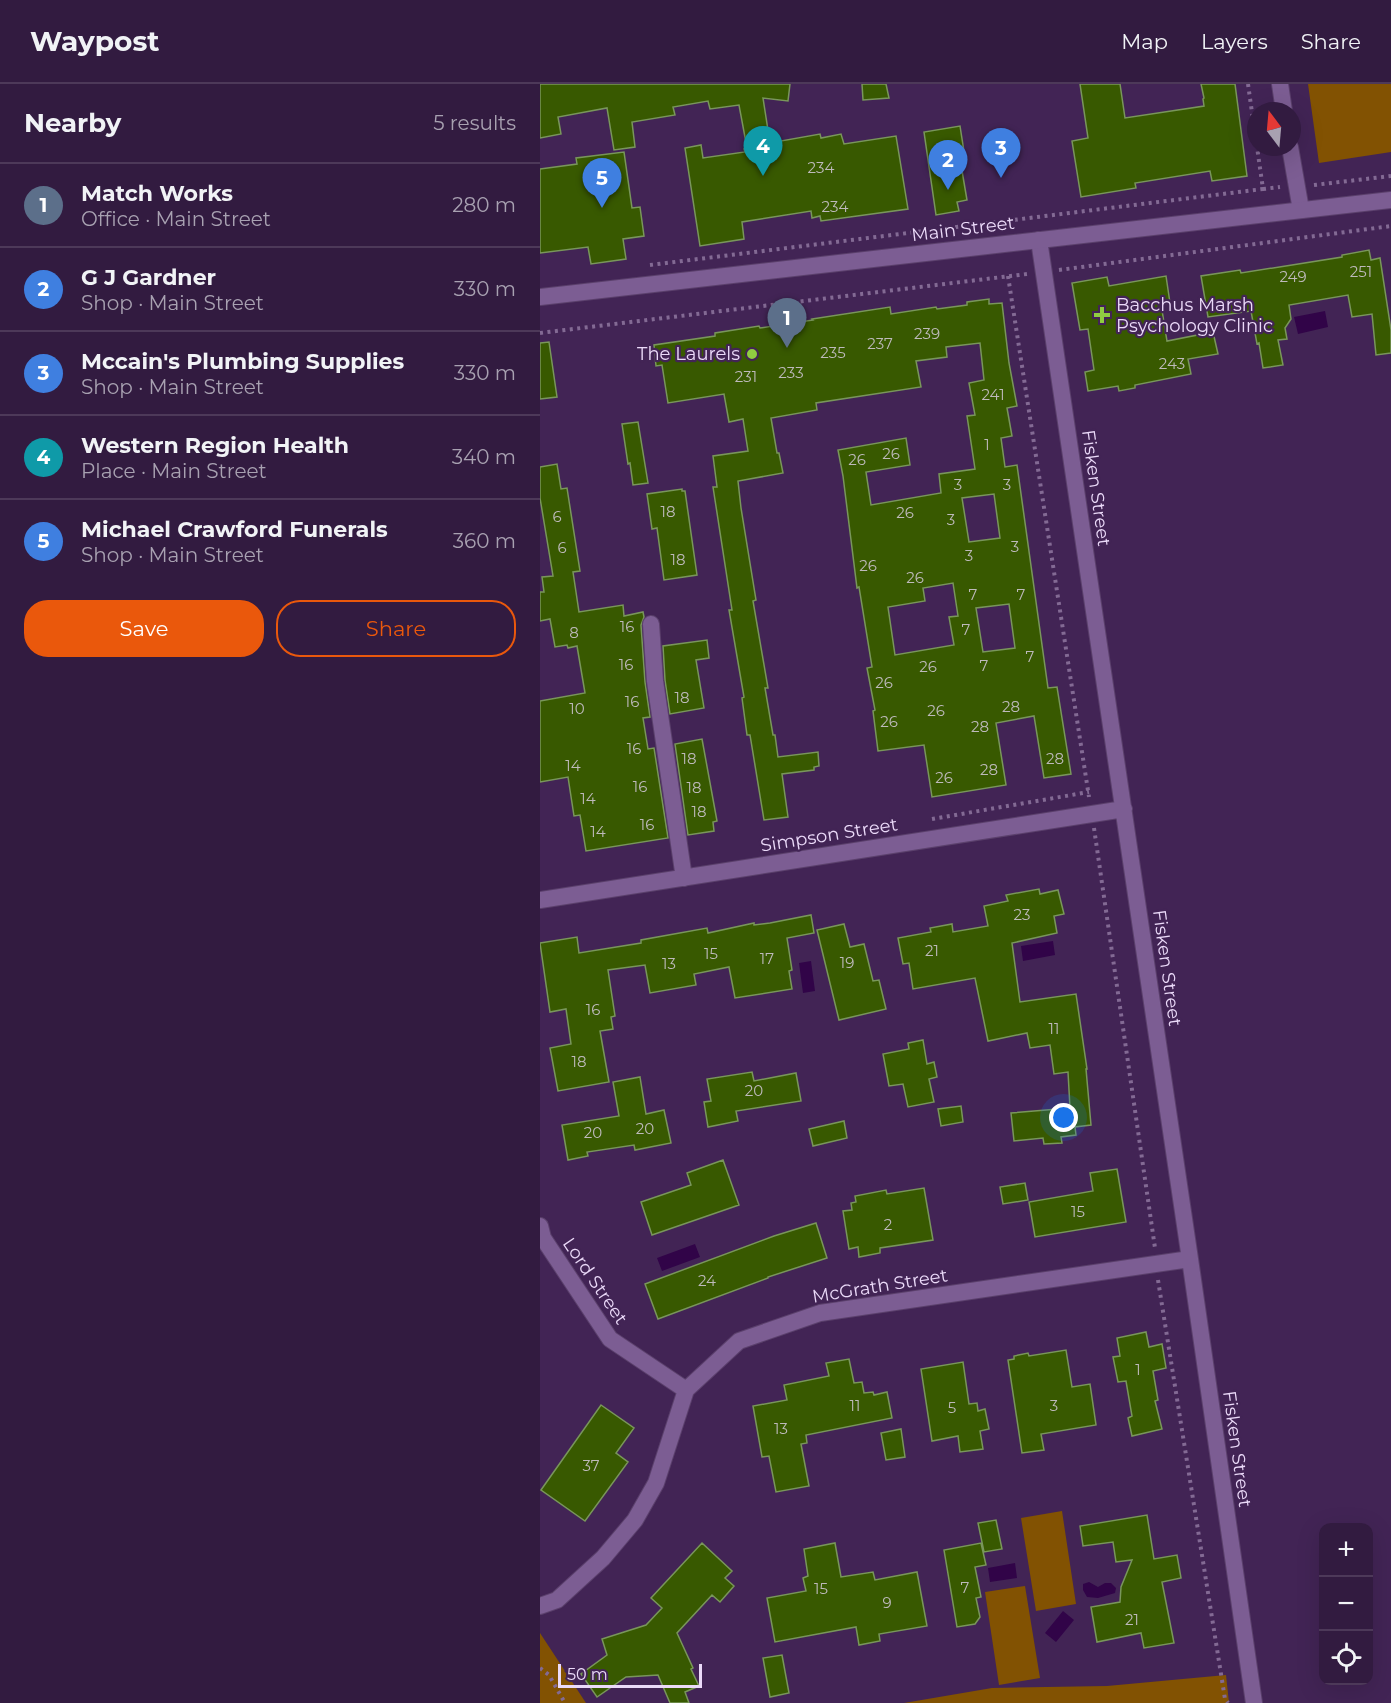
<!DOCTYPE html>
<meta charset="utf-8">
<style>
body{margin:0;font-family:Montserrat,sans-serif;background:#3a2447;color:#f1f3f6}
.controls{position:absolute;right:18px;bottom:18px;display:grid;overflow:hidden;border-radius:12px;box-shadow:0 6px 24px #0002}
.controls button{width:54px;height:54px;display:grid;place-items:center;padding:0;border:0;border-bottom:2px solid #4d3959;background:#321b40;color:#f1f3f6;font:30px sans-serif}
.compass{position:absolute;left:707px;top:18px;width:54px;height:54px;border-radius:50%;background:#321b40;box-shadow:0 6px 24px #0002;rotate:344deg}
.scale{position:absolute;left:18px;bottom:15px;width:144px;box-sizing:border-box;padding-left:6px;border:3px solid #ebdaf9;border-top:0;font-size:16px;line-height:21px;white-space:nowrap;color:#ebdaf9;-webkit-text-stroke:4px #422455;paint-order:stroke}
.you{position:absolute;left:524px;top:1034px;width:21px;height:21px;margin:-15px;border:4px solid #fff;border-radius:50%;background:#1a73e8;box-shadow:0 0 0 9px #1a73e833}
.badge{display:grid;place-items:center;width:39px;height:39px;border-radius:50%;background:#ea580c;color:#fff;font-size:20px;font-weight:700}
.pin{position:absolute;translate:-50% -50px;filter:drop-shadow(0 2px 3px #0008)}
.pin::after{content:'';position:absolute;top:32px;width:21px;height:18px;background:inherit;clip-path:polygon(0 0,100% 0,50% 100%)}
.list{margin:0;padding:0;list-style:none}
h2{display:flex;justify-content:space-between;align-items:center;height:78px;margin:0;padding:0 24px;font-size:26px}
h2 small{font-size:20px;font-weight:400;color:#a8a1b1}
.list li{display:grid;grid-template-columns:39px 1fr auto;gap:18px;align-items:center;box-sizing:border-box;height:84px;padding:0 24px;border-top:2px solid #4d3959}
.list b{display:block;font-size:22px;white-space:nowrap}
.list p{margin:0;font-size:20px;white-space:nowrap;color:#a8a1b1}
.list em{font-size:20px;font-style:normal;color:#a8a1b1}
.actions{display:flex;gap:12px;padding:18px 24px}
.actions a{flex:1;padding:14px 0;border:2px solid #ea580c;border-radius:24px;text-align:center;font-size:21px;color:#ea580c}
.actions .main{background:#ea580c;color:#fff}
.icon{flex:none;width:33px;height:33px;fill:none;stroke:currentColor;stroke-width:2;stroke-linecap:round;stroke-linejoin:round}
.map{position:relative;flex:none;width:851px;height:1619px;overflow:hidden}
header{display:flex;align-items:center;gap:36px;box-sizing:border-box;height:84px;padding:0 30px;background:#321b40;border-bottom:2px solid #4d3959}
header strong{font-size:28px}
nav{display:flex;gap:33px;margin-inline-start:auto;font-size:21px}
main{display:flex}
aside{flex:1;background:#321b40}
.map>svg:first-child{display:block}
.green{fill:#825202}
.water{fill:#310448}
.building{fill:#385900;stroke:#79965b;stroke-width:1.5;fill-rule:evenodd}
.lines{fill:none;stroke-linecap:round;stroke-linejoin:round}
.minor-casing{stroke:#5b406c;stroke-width:18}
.secondary-casing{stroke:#5b406c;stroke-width:18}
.path{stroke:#836a94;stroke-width:4;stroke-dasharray:3 4.5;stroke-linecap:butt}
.minor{stroke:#7c5d93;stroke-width:16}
.secondary{stroke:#7c5d93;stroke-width:16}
.poi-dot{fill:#90cd41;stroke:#422455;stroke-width:2}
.labels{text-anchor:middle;stroke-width:4.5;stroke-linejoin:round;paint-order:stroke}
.number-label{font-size:15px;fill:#bebabb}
.street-label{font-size:18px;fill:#ebdaf9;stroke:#422455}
.poi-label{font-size:18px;fill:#ebdaf9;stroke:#422455;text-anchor:start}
</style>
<header>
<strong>Waypost</strong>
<nav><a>Map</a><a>Layers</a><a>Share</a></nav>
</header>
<main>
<aside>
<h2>Nearby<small>5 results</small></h2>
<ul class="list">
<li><span class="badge" style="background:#5c6f8a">1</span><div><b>Match Works</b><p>Office · Main Street</p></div><em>280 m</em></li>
<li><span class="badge" style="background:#3f7fe0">2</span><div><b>G J Gardner</b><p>Shop · Main Street</p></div><em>330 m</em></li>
<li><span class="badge" style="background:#3f7fe0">3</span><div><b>Mccain's Plumbing Supplies</b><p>Shop · Main Street</p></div><em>330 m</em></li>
<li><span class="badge" style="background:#0f9aa8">4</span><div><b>Western Region Health</b><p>Place · Main Street</p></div><em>340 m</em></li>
<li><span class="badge" style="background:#3f7fe0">5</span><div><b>Michael Crawford Funerals</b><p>Shop · Main Street</p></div><em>360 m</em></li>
</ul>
<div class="actions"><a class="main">Save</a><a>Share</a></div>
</aside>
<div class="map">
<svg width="851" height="1619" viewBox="0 0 851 1619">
<rect width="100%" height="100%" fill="#422455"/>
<path class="green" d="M768,0h83v68l-72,11z
M522,1427l14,93 -40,7 -15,-93z
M485,1502l15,92 -41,7 -14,-93z
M0,1549l46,70h-46z
M686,1591l3,28h-325l88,-15 115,-2z"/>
<path class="water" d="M785,227l3,16 -30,7 -4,-17z
M513,857l2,14 -32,6 -2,-15z
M271,877l4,30 -12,2 -4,-30z
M155,1160l5,13 -38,14 -5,-13z
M475,1479l2,15 -27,4 -2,-14z
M549,1498l9,5 7,-4h6l5,5 -1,5 -17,5 -11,-1 -4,-7v-6z
M523,1527l11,9 -18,22 -11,-9z"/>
<path class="building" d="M0,0h250l-2,17 -25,-3 7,45 50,-9 1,4 20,-4 3,10 52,-8 12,73 -87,12 -1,-5 -8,2 -1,-7 -69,11 2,17 -44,7 -15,-98 16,-3 2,13 42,-6 -1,-3 3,-1 -8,-43 -29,4 -2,-8 -35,6 2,8 -43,7 3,25 -21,3 -7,-42 -49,9 3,17 -21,4z
M322,0h24l3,14 -26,2z
M540,0h40l5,34 79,-12 -1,-7 1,-1 -3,-14h34l12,92 -35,5 -2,-10 -75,12 1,5 -55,9 -9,-56 16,-3z
M420,42l5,32 -5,1 7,41 -10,2 2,9 -23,4 -12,-83z
M84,68l8,56 8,-1 4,29 -21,3 3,20 -35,5 -3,-17 -48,6v-84l37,-5 -1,-6z
M829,166l2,10 9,-2 11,72v23l-15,2 -4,-41 -20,3 -4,-22 -59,10 2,14 -6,9 2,11 -9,1 5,25 -20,3 -4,-25 -2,1 -6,-33 -43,6 -7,-41 39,-6 1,3 101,-16v-2z
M626,192l4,27 -9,1 6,37 46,-9 5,22 -30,5 3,15 -56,11v3l-16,3 -1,-5 -30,5 -3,-19 9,-2 -6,-41 -8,1 -8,-47 35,-6 2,9z
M449,215v5l13,-1 7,60 8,43 -10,2 5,28 -11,2 4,29 12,-2 31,223 9,-1 14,87 -27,4 -10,-62 -38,7 10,62 -74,12 -8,-52 -46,6 -5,-40 2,-1 -8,-42 5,-1 -13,-80 -2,1 -14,-112 -5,-26 68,-12 4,27 -44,7 5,33 70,-12 -2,-19 36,-5 -8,-53 8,-1 -6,-32 15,-3 -4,-37 -34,4 1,10 -31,4 5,26 -105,16 1,7 -46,8 6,35h2l4,20 -45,8 3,27 15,92 -3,1 15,87h-3l8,47h2l3,22 40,-5 1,14 -5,1v3l-32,4 6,43 -24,3 -14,-85h-3l-5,-37 2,-1 -15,-87h3l-19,-123h4l-4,-31 35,-5 -5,-32 -14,3 -5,-28 -56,9 -6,-38 -6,1 -2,-21 61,-9v-3l44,-7 1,2 53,-8 -1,-1 78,-12 1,7 45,-7 1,2 30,-4v-3zM454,410l6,44 -31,4 -7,-44zM413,499l5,33 -9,1 5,28 -59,10 -7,-48 37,-6 -2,-13zM469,520l6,44 -32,4 -7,-44z
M9,258l8,55 -17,2v-56z
M98,338l10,61 -15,2 -3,-22 -2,1 -6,-40z
M17,380l4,25 6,-1 13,83 -7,1 6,40 44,-7 1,11 19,-4 1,5 -3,8 4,57 5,35 -7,1 5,31 6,-1 14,90 -82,13 -6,-36 -6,1 -6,-39 -28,5v-81l45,-8 -8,-47 -9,2 -1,-3 -12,2 -5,-28 -10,2v-29h4l-2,-15 11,-1 -13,-78v-31z
M142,405v2h3l12,84 -33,5 -7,-52 -5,1 -5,-35z
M167,556l2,18 -13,2 8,48 -34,6 -5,-34 -2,-34z
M162,655l15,82 -4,1 1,9 -26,4 -13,-91z
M499,805l1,5 18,-4 6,24 -10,2 3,17 -45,10 8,59 56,-8 11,75h-1l5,56 -16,2 1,8 -15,2 1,6 -18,1 -1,-6 -29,3 -3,-28 59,-5 -2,-36 -14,2 -4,-29 -20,3 -3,-15 -39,8 -13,-63 -62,11 -4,-26 -6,1 -5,-26 33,-6 -1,-4 22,-4 1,8 35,-6 -4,-20 24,-5 -2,-6z
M271,831l3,18 -27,5 5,32 -3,1 3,18 -57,9 -6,-31 -35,7 2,11 -46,8 -5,-28 -37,5 7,46 -4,1 2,12 -13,2 9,51 -51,9 -8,-43 21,-4 -5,-35 -16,3 -10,-69 37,-6 2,16 62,-10v-3l66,-12 1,5 46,-10v2l16,-2z
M304,840l6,23 14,-3 9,37 6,-1 7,29 -47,11 -22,-90z
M383,956l4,24 7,-2 3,15 -8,2 5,23 -26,5 -5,-23 -14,2 -6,-32 26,-5 -1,-6z
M212,988l2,9 42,-8 5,28 -65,10 2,10 -30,6 -4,-25 7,-1 -4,-22z
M100,993l6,37 18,-4 7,33 -36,7 -1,-5 -47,7 1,4 -20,4 -6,-35 57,-9 -6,-34z
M421,1022l2,16 -22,4 -3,-17z
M304,1037l3,17 -34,8 -4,-17z
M183,1076l16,45 -87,30 -11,-33 50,-17 -4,-12z
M577,1085l9,53 -91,15 -6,-35 64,-11 -3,-18z
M485,1099l3,17 -25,4 -3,-17z
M384,1104l9,52 -53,8v5l-21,4 -1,-10 -9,2 -6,-38 9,-1 -1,-7 5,-1 -1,-6 31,-6 1,4z
M276,1139l11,35 -59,19v1l-110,41 -13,-35 129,-48z
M606,1248l3,15 13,-3 4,24 -13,3 5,29 -3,1 7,28 -30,7 -4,-18 4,-2 -6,-35 -8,1 -5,-25 7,-1 -3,-18z
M526,1266l6,37 18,-3 6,41 -55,9 3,16 -22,3 -14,-93 6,-1v-3l14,-3 1,3z
M309,1275l5,24 8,-1 2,11 9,-1 1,3 13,-3 5,26 -86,17 1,8 -6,1 8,42 -33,6 -7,-36 -7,1 -9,-51 34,-6 -3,-15 45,-9 -3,-13z
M423,1278l6,42 8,-1 1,8 7,-2 4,20 -9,2 3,18 -23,3 -2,-16 -26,5 -11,-72z
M61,1321l33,23 -18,25 12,9 -43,59 -44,-31z
M361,1345l4,28 -19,3 -5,-27z
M607,1431l7,44 23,-4 4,23 -19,4 12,61 -30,5 -3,-15 -44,9 -6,-35 29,-5 1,-15 11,-27 -16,2 -3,-20 -30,4 -3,-20z
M456,1436l6,29 -18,3 -6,-29z
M162,1459l30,28 -7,7 9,8 -14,16 -8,-7 -35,38 16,35 -2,1 8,17 -14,6 4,11h-19l-12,-28 -32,2 -29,20 -16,-23 26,-19 -5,-16 44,-14 16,-17 -11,-10z
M295,1459l6,34 32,-5 2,8 42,-8 10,54 -48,8 1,7 -21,4 -3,-18 -81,15 -8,-44 39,-7 -3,-13 5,-2 -4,-27z
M441,1459l5,22 -11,2 6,30 -5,1 4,19 -5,7 -18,3 -13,-77z
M242,1571l7,38 -19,4 -7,-39z"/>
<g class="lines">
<defs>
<path id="minor" d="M740,0l4,27
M750,63l11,63
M499,156l151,1019 64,444
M111,540l4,57 29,197
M0,816l584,-91
M0,1142l3,12 67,101 76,51
M0,1522l17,-6 46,-42 32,-38 21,-37 30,-93 53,-49 81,-28 370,-54"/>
<path id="secondary" d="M0,213l851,-97"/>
</defs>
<use href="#minor" class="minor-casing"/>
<use href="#secondary" class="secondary-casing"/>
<path class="path" d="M708,0l8,57
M774,101l77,-9
M723,105l17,-2
M110,181l613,-76 -6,-42
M519,186l332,-44
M468,192l81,521
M0,249l487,-59
M392,735l157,-27
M554,744l61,420
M618,1196l67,419 3,4
M0,1584l9,7 16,28"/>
<use href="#minor" class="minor"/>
<use href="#secondary" class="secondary"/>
</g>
<g class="poi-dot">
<path d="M559 222h6v6h6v6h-6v6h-6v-6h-6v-6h6z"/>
<circle cx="212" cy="270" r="6"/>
</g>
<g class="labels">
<g class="number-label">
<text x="281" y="89">234</text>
<text x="295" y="128">234</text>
<text x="821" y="193">251</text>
<text x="753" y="198">249</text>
<text x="387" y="255">239</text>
<text x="340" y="265">237</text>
<text x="293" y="274">235</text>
<text x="632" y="285">243</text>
<text x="251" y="294">233</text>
<text x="206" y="298">231</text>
<text x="453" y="316">241</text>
<text x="447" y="366">1</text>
<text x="351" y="375">26</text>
<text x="317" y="381">26</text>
<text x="418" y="406">3</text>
<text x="467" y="406">3</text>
<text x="128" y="433">18</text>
<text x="365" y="434">26</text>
<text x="17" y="438">6</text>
<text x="411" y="441">3</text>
<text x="475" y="468">3</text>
<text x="22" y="469">6</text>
<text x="429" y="477">3</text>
<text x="138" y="481">18</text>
<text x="328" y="487">26</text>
<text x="375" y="499">26</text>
<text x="433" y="516">7</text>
<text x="481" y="516">7</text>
<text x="87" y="548">16</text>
<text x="426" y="551">7</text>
<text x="34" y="554">8</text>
<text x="490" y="578">7</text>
<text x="86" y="586">16</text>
<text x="444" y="587">7</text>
<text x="388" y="588">26</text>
<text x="344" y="604">26</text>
<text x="142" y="619">18</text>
<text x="92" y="623">16</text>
<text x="471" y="628">28</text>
<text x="37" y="630">10</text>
<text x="396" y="632">26</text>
<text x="349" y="643">26</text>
<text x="440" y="648">28</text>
<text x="94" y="670">16</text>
<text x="149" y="680">18</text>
<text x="515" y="680">28</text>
<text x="33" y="687">14</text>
<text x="449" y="691">28</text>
<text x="404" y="699">26</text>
<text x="100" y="708">16</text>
<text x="154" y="709">18</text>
<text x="48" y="720">14</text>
<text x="159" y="733">18</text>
<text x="107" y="746">16</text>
<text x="58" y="753">14</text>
<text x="482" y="836">23</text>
<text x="392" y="872">21</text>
<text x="171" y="875">15</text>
<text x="227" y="880">17</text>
<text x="307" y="884">19</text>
<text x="129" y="885">13</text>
<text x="53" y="931">16</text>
<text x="514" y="950">11</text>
<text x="39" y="983">18</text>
<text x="214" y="1012">20</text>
<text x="105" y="1050">20</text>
<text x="53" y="1054">20</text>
<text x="538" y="1133">15</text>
<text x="348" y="1146">2</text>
<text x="167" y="1202">24</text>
<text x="598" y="1291">1</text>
<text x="315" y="1327">11</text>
<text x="514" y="1327">3</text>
<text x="412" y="1329">5</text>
<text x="241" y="1350">13</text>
<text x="51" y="1387">37</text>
<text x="425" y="1509">7</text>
<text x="281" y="1510">15</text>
<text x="347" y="1524">9</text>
<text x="592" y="1541">21</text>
</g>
<g class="street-label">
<text transform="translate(423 145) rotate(-7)" y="6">Main Street</text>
<text transform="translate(556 404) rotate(82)" y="6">Fisken Street</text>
<text transform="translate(289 751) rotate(-9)" y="6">Simpson Street</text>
<text transform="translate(627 884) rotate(82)" y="6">Fisken Street</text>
<text transform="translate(55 1197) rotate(56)" y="6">Lord Street</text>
<text transform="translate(340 1202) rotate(-9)" y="6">McGrath Street</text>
<text transform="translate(697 1365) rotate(82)" y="6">Fisken Street</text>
</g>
<g class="poi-label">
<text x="576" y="227">Bacchus Marsh<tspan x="576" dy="21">Psychology Clinic</tspan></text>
<text x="200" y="276" text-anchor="end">The Laurels</text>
</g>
</g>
</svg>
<div class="controls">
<button>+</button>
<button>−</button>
<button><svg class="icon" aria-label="locate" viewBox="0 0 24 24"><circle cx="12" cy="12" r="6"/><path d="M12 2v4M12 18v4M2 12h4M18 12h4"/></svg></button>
</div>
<svg class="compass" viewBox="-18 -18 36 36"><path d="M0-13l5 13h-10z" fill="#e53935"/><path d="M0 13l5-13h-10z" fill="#a8a1b1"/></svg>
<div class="scale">50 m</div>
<div class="you"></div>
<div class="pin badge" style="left:247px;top:264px;background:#5c6f8a">1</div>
<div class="pin badge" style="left:408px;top:106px;background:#3f7fe0">2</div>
<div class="pin badge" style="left:461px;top:94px;background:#3f7fe0">3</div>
<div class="pin badge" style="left:223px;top:92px;background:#0f9aa8">4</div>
<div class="pin badge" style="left:62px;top:124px;background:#3f7fe0">5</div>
</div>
</main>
